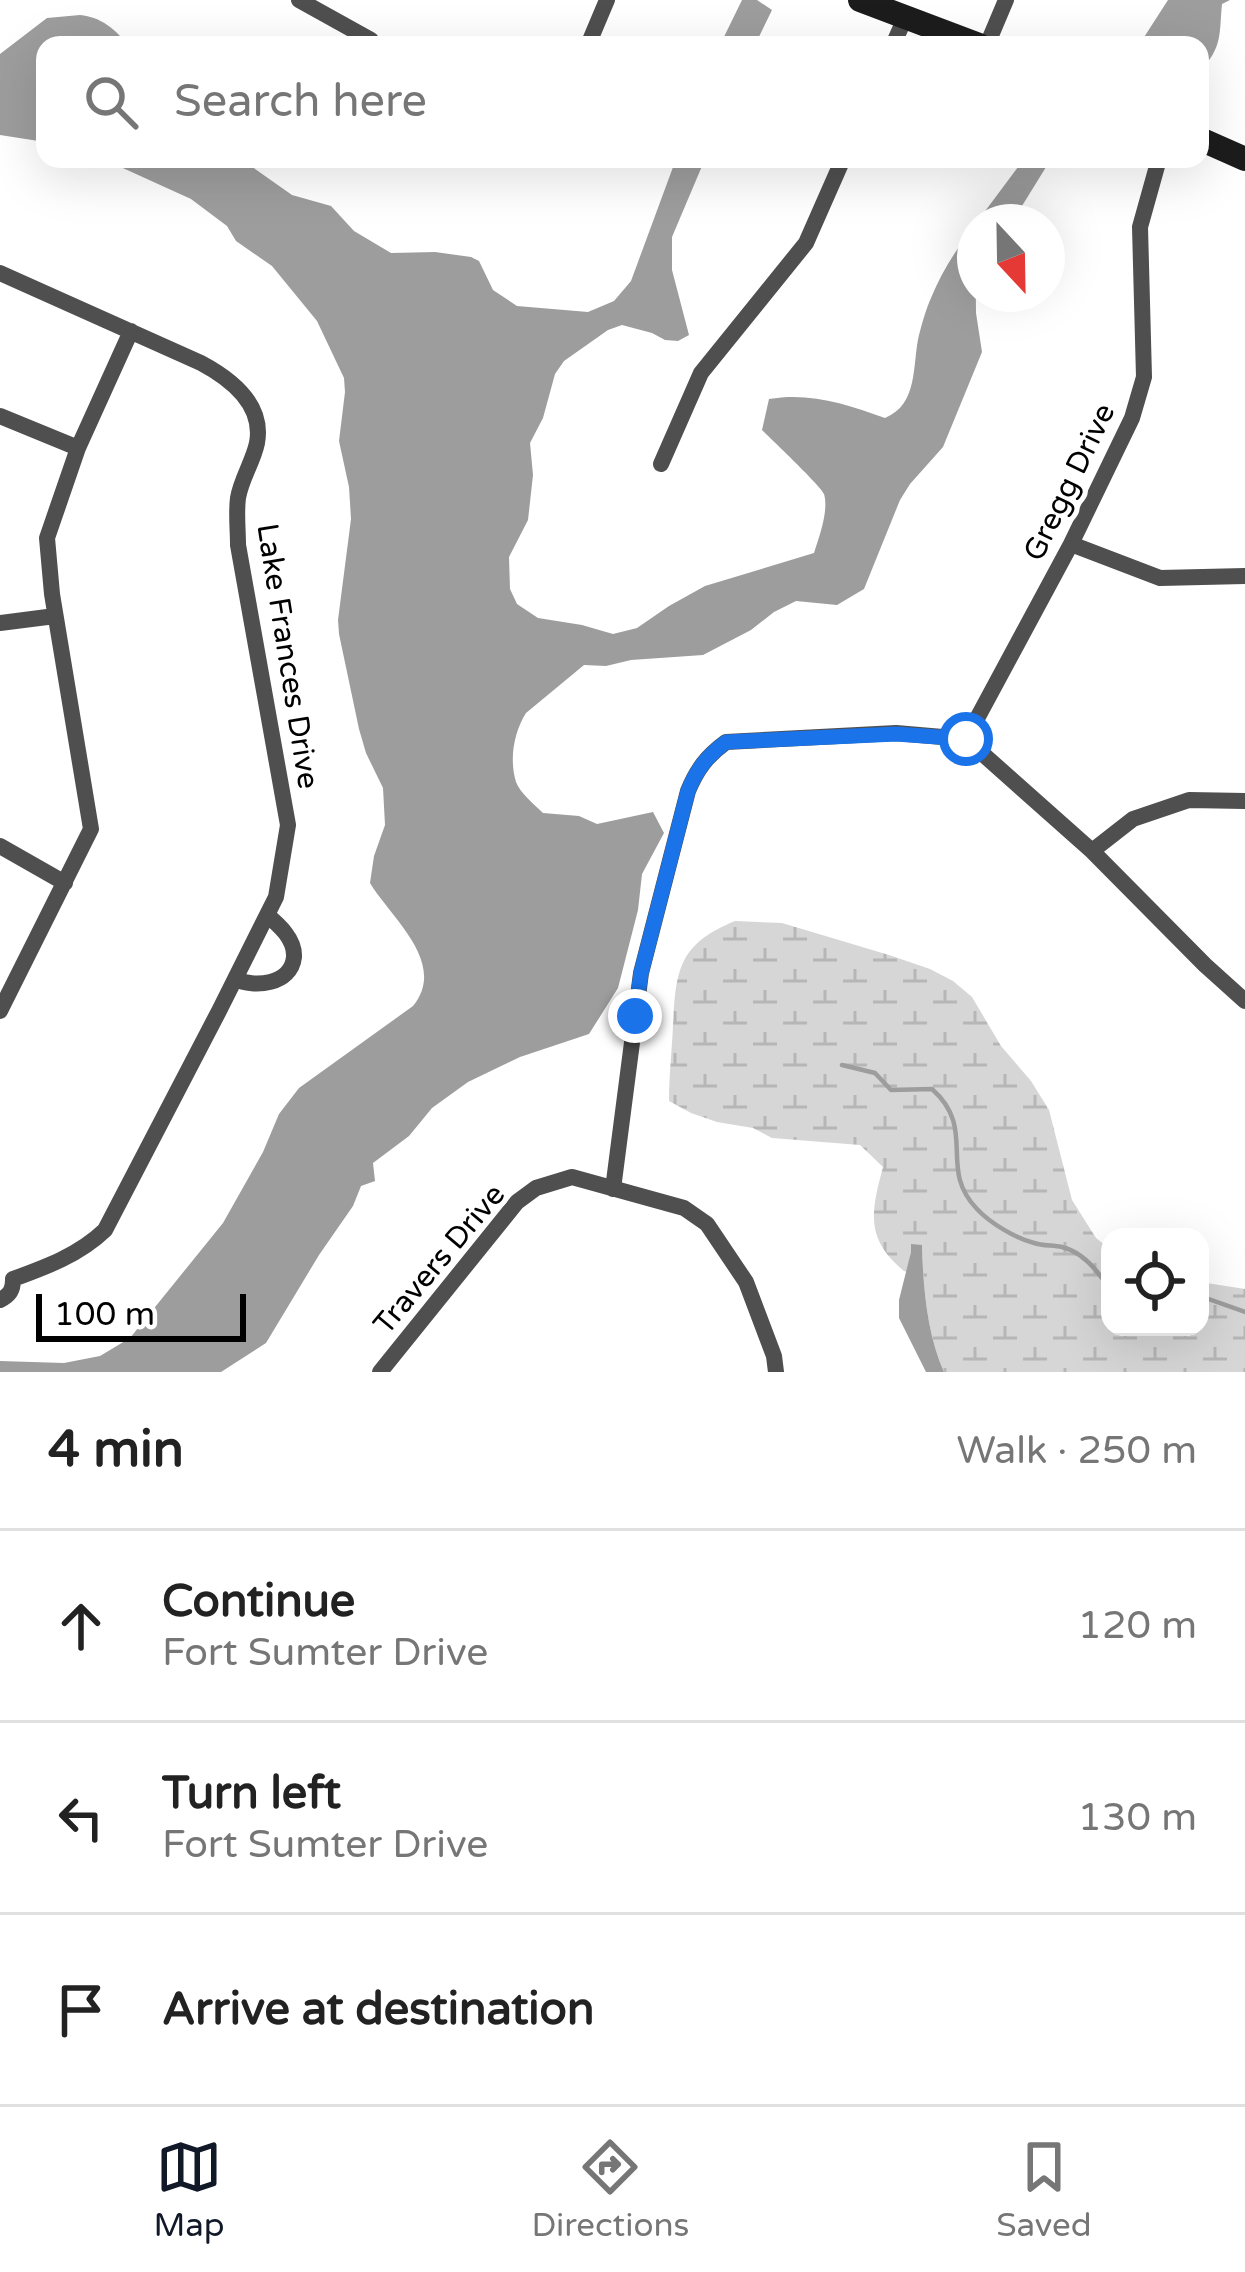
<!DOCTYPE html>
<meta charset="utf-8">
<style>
body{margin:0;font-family:"Varela Round",sans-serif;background:#f2f2f2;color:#222}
.controls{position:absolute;right:36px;bottom:36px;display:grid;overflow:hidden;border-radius:24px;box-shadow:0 12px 48px #0002}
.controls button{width:108px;height:108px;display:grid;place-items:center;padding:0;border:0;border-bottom:3px solid #e0e0e0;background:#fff;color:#222;font:60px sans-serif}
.compass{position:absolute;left:957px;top:204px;width:108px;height:108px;border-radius:50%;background:#fff;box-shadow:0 12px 48px #0002;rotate:158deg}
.scale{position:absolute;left:36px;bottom:30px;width:210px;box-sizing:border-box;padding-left:12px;border:6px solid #000;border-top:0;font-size:33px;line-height:42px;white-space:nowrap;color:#000;-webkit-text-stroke:9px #fff;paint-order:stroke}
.stop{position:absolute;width:36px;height:36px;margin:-27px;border:9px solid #1a73e8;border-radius:50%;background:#fff}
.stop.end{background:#1a73e8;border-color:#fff;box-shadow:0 3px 12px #0008}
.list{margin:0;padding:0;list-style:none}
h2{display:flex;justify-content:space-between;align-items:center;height:156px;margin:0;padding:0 48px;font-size:51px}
h2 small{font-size:39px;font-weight:400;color:#767676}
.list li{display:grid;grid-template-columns:78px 1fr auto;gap:36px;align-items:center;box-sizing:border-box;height:192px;padding:0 48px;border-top:3px solid #e0e0e0}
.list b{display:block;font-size:45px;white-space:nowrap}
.list p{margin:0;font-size:39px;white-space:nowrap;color:#767676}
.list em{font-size:39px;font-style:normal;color:#767676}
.icon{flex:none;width:66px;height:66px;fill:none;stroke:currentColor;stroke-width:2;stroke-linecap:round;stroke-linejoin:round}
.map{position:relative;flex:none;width:1245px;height:1372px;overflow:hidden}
.search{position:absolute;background:#fff;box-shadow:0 12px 48px #0002;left:36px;right:36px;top:36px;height:132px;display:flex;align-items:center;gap:30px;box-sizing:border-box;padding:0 42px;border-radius:24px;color:#767676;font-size:45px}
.sheet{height:732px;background:#fff}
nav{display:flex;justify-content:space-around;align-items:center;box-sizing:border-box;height:168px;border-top:3px solid #e0e0e0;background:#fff;font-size:33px;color:#767676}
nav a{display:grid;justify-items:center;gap:6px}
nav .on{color:#111827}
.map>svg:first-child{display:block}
.wetland{fill:url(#wetland-marsh)}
.water{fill:#9d9d9d}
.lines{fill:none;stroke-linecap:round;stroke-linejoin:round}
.stream{stroke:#9d9d9d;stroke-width:4.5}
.street{stroke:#4f4f4f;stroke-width:16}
.secondary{stroke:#1c1c1c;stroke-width:24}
.route{stroke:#1a73e8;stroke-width:15}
.labels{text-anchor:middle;stroke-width:10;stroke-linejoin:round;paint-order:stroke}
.street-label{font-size:30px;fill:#000;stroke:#fff}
</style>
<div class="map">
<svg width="1245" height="1372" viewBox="0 0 1245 1372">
<defs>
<pattern id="wetland-marsh" width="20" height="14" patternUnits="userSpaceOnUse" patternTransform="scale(3)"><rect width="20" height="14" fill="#d6d6d6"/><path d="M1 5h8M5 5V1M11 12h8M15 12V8" fill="none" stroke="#b6b6b6"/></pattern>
</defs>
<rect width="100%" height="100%" fill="#fff"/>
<path class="wetland" d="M735,921l47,2 107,32 41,14 23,12 19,16 29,49 30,35 18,29 23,90 24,38 14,11v78h90v-45l45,7v83h-301c-17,-38 -21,-86 -22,-127l-11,7 -4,20 -3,-1c-39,-32 -33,-59 -21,-104l-23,-22 -88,-7 -19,-10 -36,-6 -26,-9 -22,-12c0,-26 3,-51 4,-76 3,-56 6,-81 62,-104z"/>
<path class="water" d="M742,0h15l15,10 -17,35h-35z
M1168,0h62l-8,4c-3,30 1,43 -22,67v-26h-61z
M80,15c21,2 35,14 48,30h-83v97l-45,-7v-81l47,-36z
M103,159h138l51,36 39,11 23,25 37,22 44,-1 36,5 8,4 14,29 24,16 71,6 26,-11 17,-20 45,-122h29l-33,78v33l17,65 -11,6 -13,-1 -13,-7 -30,-8 -14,5 -44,31 -9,13 -12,44 -13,25 3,32 -5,45 -19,37 1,32 7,15 21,14 44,7 31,9 24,-6 32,-22 36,-20 109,-33c5,-16 15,-42 10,-59 -3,-8 -52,-54 -62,-64l7,-31c41,-7 77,5 116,19 34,-14 27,-54 34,-83 3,-12 7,-26 12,-37 11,-27 26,-50 44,-73l1,88 6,39 -39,95 -33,37 -10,16 -36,89 -27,16 -41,-4 -22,11 -23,18 -48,25 -72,5 -25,6 -22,-1 -58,48c-12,19 -17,46 -10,69 4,11 18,22 27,31l36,3 18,8 56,-12 11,21 -22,41 -4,36 -20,78 -29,46 -69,23 -52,25 -36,26 -23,28 -36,27 2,18 -14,5 -8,20 -34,49 -53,88 -45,29h-221v-11l64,2 36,-7 30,-18 93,-115 40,-71 16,-38 20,-26 114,-82c35,-43 -22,-88 -43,-123l4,-27 11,-31 -2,-37 -17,-35 -7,-24 -20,-95 -1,-14 13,-101 -2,-32 -10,-46 6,-49 -1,-14 -27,-57 -45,-55 -36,-25 -9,-15 -36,-27z
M1024,159h27l-34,55 -8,8h-32z
M911,1244l11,1c1,41 5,89 22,127h-18l-27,-54v-18l12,-48z"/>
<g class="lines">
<path class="stream" d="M842,1065l33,8 16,17 41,-1c46,41 5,79 45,120 13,14 38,29 57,34 9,3 19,2 28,4 21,5 37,25 48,43
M1200,1296l45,16"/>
<path class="street" d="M299,0l72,40
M588,45l19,-45
M893,45l12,-27
M987,45l19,-45
M0,273l201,90c30,16 63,42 56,80 -4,19 -16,36 -19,55 -2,15 0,32 0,47l50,280 -12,72 -56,112 -115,221c-26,25 -59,37 -92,49
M0,416l78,32
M661,464l40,-91 105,-130 37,-84
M1071,544l89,34 85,-2
M0,623l55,-7
M966,739l105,-195 61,-126 12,-41 -4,-150 19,-68
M0,846l65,37
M1092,851l41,-32 56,-19 56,1
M235,979c19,9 56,6 59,-22 1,-18 -15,-32 -27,-42
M0,1011l91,-182 -39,-235 -5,-56 31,-90 53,-117
M613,1189l28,-216 47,-182c9,-22 19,-35 38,-49l170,-9 70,6 126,112 113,114 40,36
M0,1300c10,-5 13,-10 13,-21
M380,1372l137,-170 19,-14 36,-11 112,31 23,16 39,58 28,74 2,16"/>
<path class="secondary" d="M860,0l119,45
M1200,139l45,20"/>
</g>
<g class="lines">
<path class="route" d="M635,1016l6,-43 47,-182c9,-22 19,-35 38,-49l170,-8 70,5"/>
</g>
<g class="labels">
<g class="street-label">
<text transform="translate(1069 482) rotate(-64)" y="10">Gregg Drive</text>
<text transform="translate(288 656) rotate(81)" y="10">Lake Frances Drive</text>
<text transform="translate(439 1259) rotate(-50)" y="10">Travers Drive</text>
</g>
</g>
</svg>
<div class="controls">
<button><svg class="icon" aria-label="locate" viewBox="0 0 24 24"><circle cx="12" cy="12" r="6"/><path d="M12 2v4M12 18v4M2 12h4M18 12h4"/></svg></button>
</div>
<svg class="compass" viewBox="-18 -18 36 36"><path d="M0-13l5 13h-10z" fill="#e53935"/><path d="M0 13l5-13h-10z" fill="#767676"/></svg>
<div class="scale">100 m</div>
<div class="stop" style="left:966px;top:739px"></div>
<div class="stop end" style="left:635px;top:1016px"></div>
<div class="search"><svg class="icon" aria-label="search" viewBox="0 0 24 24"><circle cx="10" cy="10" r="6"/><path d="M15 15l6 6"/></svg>Search here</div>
</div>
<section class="sheet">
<h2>4 min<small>Walk · 250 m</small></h2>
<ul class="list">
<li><svg class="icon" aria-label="ahead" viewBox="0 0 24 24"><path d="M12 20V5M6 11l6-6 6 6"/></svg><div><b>Continue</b><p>Fort Sumter Drive</p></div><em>120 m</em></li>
<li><svg class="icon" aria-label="left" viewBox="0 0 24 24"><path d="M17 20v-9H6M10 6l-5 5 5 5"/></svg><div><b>Turn left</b><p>Fort Sumter Drive</p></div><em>130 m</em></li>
<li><svg class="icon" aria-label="arrive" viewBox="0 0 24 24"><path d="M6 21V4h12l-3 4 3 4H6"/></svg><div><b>Arrive at destination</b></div></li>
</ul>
</section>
<nav>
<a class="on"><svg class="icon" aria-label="map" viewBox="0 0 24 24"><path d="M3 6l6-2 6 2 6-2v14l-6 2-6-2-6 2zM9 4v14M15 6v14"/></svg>Map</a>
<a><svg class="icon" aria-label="directions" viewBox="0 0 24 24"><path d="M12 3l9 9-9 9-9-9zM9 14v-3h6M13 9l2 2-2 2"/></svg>Directions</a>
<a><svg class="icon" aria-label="saved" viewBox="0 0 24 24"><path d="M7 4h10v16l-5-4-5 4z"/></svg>Saved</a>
</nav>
